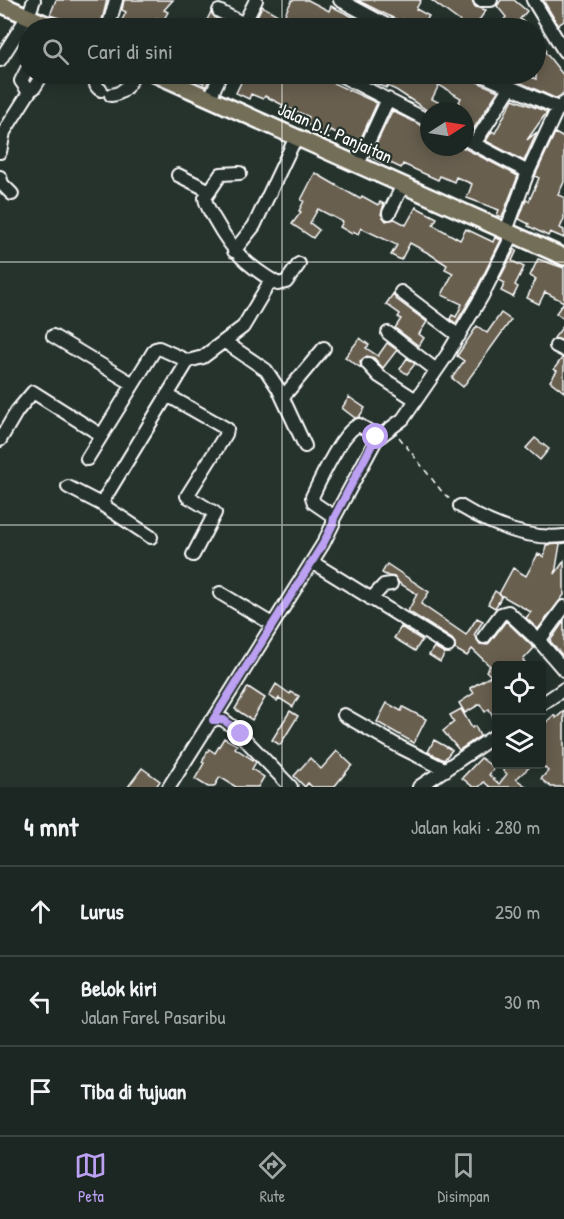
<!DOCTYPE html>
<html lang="id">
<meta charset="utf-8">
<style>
body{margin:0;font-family:"Patrick Hand",sans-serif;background:#252e2a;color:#f1f3f6}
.controls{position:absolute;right:18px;bottom:18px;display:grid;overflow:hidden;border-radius:6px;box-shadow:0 3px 15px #0003}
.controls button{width:54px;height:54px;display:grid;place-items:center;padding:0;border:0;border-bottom:2px solid #3a4340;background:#1c2622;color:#f1f3f6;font:30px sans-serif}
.compass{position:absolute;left:420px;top:102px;width:54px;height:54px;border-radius:50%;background:#1c2622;box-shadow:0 3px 15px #0003;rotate:78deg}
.stop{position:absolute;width:18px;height:18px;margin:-14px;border:4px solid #bca0f2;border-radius:50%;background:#fff}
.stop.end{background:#bca0f2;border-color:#fff;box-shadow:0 2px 6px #0008}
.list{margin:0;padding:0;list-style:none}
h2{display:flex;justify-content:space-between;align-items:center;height:78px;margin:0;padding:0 24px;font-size:26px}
h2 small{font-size:20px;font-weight:400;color:#a0a5a5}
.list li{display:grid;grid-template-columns:39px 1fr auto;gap:18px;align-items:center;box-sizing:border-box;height:90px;padding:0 24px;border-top:2px solid #3a4340}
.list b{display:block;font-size:22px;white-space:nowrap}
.list p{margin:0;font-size:20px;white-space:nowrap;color:#a0a5a5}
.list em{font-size:20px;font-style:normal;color:#a0a5a5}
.icon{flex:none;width:33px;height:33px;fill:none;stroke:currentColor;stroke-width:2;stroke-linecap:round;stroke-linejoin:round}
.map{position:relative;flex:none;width:564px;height:787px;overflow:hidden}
.search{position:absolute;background:#1c2622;box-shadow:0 3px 15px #0003;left:18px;right:18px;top:18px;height:66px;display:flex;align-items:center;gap:15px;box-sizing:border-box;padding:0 21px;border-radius:33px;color:#a0a5a5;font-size:22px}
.sheet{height:348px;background:#1c2622}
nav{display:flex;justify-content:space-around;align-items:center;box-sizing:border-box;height:84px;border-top:2px solid #3a4340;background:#1c2622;font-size:16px;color:#a0a5a5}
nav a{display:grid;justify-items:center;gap:3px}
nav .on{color:#bca0f2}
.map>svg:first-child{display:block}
.building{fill:#675e50;stroke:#fff;stroke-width:1.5}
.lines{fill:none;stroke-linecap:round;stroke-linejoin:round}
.minor-casing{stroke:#fff;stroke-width:16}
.major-casing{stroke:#fff;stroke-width:20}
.path{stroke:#fff;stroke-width:1.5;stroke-dasharray:6 4.5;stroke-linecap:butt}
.minor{stroke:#26332d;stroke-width:12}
.major{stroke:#726e59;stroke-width:15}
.route{stroke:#bca0f2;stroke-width:8}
.grid{fill:none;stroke:#fff;stroke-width:1.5;stroke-opacity:0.55}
.labels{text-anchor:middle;stroke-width:4.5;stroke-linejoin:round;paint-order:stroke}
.street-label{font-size:18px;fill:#fff;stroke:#26332d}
</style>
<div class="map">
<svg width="564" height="787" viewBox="0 0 564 787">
<rect width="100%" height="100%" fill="#26332d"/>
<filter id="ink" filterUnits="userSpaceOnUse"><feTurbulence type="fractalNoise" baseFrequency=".0167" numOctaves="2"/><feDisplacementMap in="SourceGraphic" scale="12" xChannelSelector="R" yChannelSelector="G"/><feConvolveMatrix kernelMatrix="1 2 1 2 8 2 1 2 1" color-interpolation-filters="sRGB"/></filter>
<g filter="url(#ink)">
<path class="building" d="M56,0h51l-7,28h-25l-6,-2 2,-4 -21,-7z
M124,0h49l-9,10 4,2 -5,9 -6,-3 -5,10h-34l8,-16 -4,-2z
M292,0h16l21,11 2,-5 44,22h-53l-14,-7 -4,7h-36l-9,-5 1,-2 -4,-2 6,-13 21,12z
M357,0h64l-5,9 13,7 -7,12h-4l-16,-9 -1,3z
M431,0h41l3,7 11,3 -12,18h-5z
M501,0h13l13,11 -7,8 10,9h-32l8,-11 -9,-11z
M543,0h21v21l-6,4z
M211,12l5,7v2l16,7h-29z
M536,34l8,7 -3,4 5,5 -1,2 19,24v16l-7,7 -38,-17 1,-3 -11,-5h15l12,5z
M183,74h29l-6,12 -3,-1 1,-2z
M245,74l15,8 4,-8h60l-2,4 55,25 -21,46 -4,-1 3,-7 -25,-11 -5,9 -10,-4 3,-6 -12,-5 3,-7 -18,-8 -1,3 -9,-4 2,-3 -18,-9 -2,3 -12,-5 -2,5 -13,-6z
M355,74h98l7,3 1,-3 9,5 2,-3 5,6 21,9 -27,42 -6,-4v-10l3,-5 -3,-3 -9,-3 5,-10 -22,-13 -7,14 23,12h-27l-32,-21 -9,-4 -1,2z
M513,99l34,13 -20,28 10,-8 -13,29 -38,-20 6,-10 3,2z
M392,111l37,18v18h33l56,29 -16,41 -5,-2 2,-5 -32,-12 5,-14 -16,-7 -2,5 -14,-6 -2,4 -35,-16 -2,4 -19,-9 -1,3 -11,-5z
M555,133l9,5v44l-6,13 6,2v22l-4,9 4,2v8l-14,-6 -2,4 -20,-10 1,-2 -10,-5 7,-19 3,1 10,-23 -4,-2z
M315,173l45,26 2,-3 16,9 2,-3 4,2 -3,10 5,7 9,-2 11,6 10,-18 21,11 -4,7 27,15 6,-11 27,13 2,-5 6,3 -26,52 -19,31 -6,-4 2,-4 4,2 6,-13 -20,-9 11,-22 -8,-4 2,-4 -17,-11 -20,-11 -9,17 -10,-5 6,-10 -36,-17 -3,6 -5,-3 -1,3 -12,-7 3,-5 -25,-13 -8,14 9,7 -6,8 -21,-14 9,-12 -2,-1 5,-10 -3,-1z
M515,249l2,1 -5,11 12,6 -9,18 3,2 -5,10 -12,-6 4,-8 -6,-3z
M538,259l26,9v51l-8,-6 8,-11 -19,-10 -6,12 -12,-6 9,-19 -6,-3z
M393,294l3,5 31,23 -8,12 5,4 -5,8 -24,-18 6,-9 -3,-2 2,-3 -14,-10z
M501,313l10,7 -48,67 -11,-9 12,-17 -7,-5 20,-30 10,7z
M564,325v16l-10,-3z
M360,338l9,7 -3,3 12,8 9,-13 10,7 -14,18 -9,-10 -7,-2 -7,5 1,7 -16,-11z
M407,358l8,6 -8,10 -7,-5z
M562,358h2v34l-14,-11 7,-10 -3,-2z
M349,397l16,11 -6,9 -4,1 -13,-10z
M535,438l14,11 -9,11 -14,-12z
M560,544l-5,30 9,-13v34l-26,34 -12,-11 5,-6 -32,-18 14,-26 13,8 12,-22 6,3 2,-12z
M387,564l42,28 -8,12 45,31 11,-17 6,3 -9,14 6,9 7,1 3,-3 16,-21 28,27 -11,12 5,6h-32v57l-7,-14 -4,3 -5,-8 -15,9 -6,-10 15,-10 -4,-5 21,-12 -5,-5 4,-5 -18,-17 -5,7 -12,-7v-6l-3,-4 -44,-28 9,-17 -18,-11 -4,-6 -7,-1 -6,-3z
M495,591l7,5 -7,12 -7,-4z
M564,621v36l-14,-16z
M401,627l21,13 -7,11 -21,-13z
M434,647l11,6 -5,9 -11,-7z
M276,684l14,10 1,-2 8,4 -6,11 -14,-9 -2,3 -8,-5z
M248,687l17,11 -13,22 -17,-11z
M387,703l14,8 2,-4 23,12 -12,24 -37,-21z
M461,709l11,19 3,-2 5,10 -21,14 -16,-19 11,-9 -4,-7z
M290,711l8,5 -18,29 -8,-5z
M564,711v76h-13l-10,-8 7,-8 -6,-6v-39l12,-11 2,3z
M224,738l13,7 -2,3 21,14 -4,7 12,8 -6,10h-22l-16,-10 -6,10h-6l-13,-8 9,-16 -2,-1 7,-13 6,4z
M434,740l18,10 -8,10 -16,-8z
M337,751l15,14 -18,22h-22l-4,-4 -3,4 -11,-11 16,-18 11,11z
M481,758l13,10 -5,7 10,9 8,-10 -9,-9h34l-16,14 11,8h-37l-6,-5 -5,5h-6l-11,-9z
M142,768l18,13 -4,6h-28z"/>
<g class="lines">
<defs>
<path id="minor" d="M340,0l52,28
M480,0h11
M533,0l31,51
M219,11l33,17
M108,28l8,-28
M242,28l14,-28
M0,60l28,-44 6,-16
M28,67l-7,14 7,10 6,-3 9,-14
M99,74c-3,6 -6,12 2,16
M338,74l91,47
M480,74l78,34
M111,95c13,-1 18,-11 23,-21
M210,98l11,-24
M465,139l63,33
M474,144l36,-56
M0,152l4,-20 26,-41
M358,164l30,-65
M240,173l-19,1 -16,24c1,8 6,15 10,22 18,32 31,45 63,64l8,-2 13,-18
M178,175l32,16
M0,177l2,7 10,10
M389,213l14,-28
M506,231l22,-59 28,-60 8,-9
M234,251l20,-25 42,-89
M401,292l58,44
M388,333l48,37
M53,336l80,48
M225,342l41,28 12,18 27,58
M556,346l8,4
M368,364l11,12 37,24
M167,395l60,34 -1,5 -39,62 28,17 -22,42
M283,397l41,-49
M0,440l17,-29 16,-19 68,43
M87,459l68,-110 4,-1 29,13 15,-4 40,-30 28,-47
M68,487l33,17 87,-143
M101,504l50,33
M460,506c31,19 67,34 104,30
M334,518l43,-80
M312,562l136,84
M220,593l52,31
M371,599l13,-14 7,-1
M484,637l17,-23 7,-2 31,29 25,29
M539,641l25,-34
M542,704l22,-15
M344,715l56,32 46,23
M213,720l110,-176 10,-20v-8l-19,-13 -2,-6c8,-17 31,-67 47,-72l20,12 24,-18 44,-64 35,-59 31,-62
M169,787l41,-65 7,-4 7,2 9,7 58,60
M419,787l77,-52"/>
<path id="major" d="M0,4l55,24
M155,74l409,183"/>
</defs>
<use href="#minor" class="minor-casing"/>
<use href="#major" class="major-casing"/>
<path class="path" d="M399,437l44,56 8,7"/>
<use href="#minor" class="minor"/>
<use href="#major" class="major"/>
</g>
</g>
<g class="lines" filter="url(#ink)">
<path class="route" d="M241,734l-17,-14h-11l110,-176 10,-20 1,-6 42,-81"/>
</g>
<path class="grid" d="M282,0v28M282,74v713M0,262h564M0,525h564"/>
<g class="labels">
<g class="street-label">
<text transform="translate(335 133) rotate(24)" y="6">Jalan D.I. Panjaitan</text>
</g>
</g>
</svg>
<div class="controls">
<button><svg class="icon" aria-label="locate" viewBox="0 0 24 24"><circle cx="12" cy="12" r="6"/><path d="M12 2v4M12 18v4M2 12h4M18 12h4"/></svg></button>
<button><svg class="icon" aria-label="layers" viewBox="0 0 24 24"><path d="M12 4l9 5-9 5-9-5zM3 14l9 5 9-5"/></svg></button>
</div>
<svg class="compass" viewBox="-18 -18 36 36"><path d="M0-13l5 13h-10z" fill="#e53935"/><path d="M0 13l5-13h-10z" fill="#a0a5a5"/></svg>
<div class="stop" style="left:376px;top:437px"></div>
<div class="stop end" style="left:241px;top:734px"></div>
<div class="search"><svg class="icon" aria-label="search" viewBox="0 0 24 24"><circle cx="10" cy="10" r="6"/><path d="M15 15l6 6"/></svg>Cari di sini</div>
</div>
<section class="sheet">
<h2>4 mnt<small>Jalan kaki · 280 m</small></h2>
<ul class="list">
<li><svg class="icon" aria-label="ahead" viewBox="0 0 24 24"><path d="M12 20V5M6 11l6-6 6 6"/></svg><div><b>Lurus</b></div><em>250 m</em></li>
<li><svg class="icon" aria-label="left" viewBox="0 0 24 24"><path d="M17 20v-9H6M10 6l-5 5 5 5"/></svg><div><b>Belok kiri</b><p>Jalan Farel Pasaribu</p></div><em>30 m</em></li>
<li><svg class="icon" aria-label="arrive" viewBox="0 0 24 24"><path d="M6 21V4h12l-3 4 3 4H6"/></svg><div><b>Tiba di tujuan</b></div></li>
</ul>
</section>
<nav>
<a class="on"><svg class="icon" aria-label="map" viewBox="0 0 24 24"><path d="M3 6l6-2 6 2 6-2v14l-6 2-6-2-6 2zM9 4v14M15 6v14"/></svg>Peta</a>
<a><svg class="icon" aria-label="directions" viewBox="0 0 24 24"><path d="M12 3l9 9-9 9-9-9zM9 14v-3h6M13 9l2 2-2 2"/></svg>Rute</a>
<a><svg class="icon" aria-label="saved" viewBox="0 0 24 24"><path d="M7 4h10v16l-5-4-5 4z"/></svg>Disimpan</a>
</nav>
